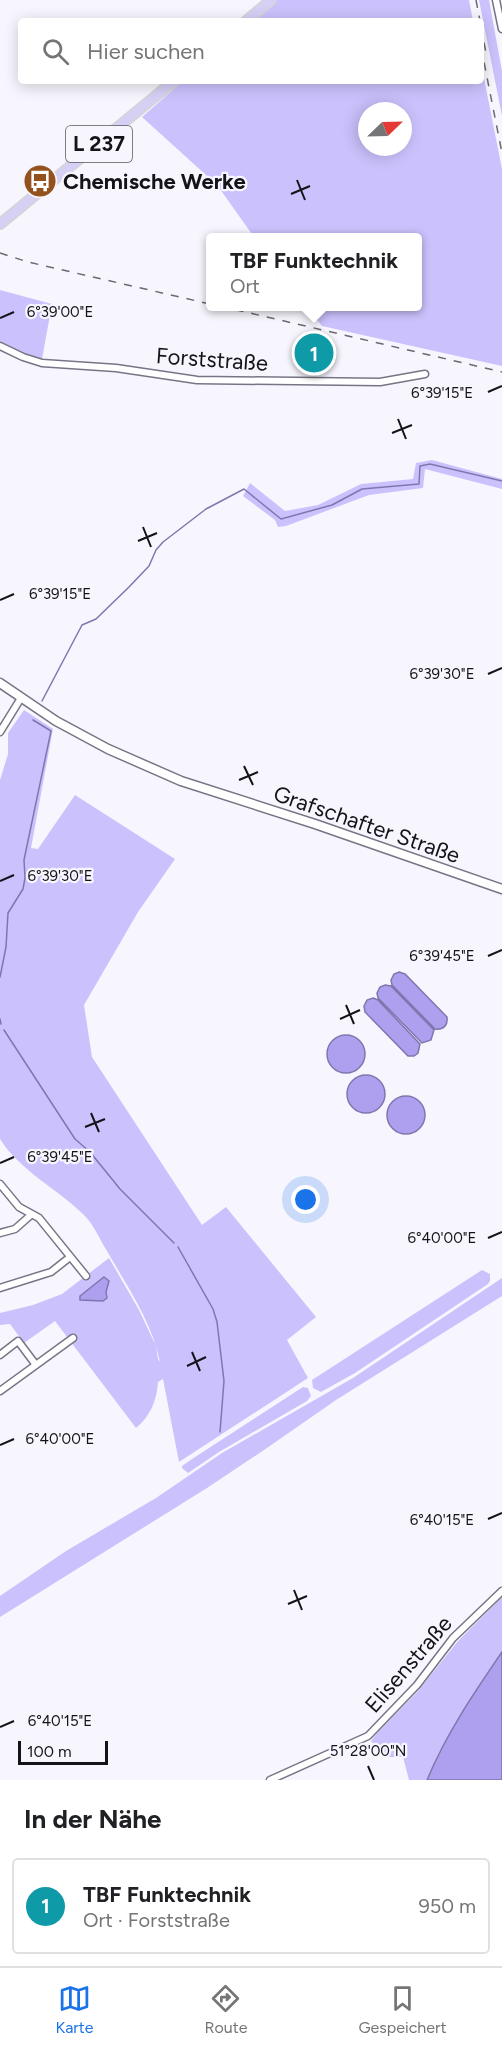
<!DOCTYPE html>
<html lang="de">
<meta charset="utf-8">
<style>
body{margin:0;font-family:Figtree,sans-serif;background:#f2f2f2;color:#202124}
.compass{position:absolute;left:358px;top:102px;width:54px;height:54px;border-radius:50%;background:#fff;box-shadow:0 3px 15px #0003;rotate:67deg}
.scale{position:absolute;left:18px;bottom:15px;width:90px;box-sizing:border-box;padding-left:6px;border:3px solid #141319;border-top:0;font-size:16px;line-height:21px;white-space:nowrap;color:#141319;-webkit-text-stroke:4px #f7f6fe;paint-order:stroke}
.you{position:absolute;left:306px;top:1200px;width:21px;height:21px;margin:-15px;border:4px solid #fff;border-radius:50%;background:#1a73e8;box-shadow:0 0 0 9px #1a73e833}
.badge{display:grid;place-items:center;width:39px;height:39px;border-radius:50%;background:#1a73e8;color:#fff;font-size:20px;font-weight:700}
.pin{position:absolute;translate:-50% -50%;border:3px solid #fff;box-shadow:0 2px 6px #0006}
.popup{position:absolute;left:206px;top:233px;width:216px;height:78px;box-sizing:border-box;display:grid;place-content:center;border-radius:6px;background:#fff;filter:drop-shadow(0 2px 4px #0005);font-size:20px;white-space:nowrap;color:#757577}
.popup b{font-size:22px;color:#202124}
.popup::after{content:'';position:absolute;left:50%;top:100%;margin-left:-12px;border:12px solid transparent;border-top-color:#fff}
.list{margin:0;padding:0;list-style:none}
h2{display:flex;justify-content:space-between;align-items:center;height:78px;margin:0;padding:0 24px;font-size:26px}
h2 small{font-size:20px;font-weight:400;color:#757577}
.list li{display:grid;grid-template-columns:39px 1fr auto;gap:18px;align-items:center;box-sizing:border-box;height:96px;margin:0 12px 12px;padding:0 12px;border:2px solid #e0e0e0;border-radius:6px}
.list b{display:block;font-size:22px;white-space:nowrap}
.list p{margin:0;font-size:20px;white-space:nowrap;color:#757577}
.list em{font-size:20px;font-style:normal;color:#757577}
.icon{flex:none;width:33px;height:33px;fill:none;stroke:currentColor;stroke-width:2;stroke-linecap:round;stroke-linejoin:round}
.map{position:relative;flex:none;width:502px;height:1780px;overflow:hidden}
.search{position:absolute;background:#fff;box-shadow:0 3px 15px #0003;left:18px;right:18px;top:18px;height:66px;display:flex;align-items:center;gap:15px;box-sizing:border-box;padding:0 21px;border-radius:6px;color:#757577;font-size:22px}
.sheet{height:186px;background:#fff}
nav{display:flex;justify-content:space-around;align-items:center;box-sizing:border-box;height:84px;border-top:2px solid #e0e0e0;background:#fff;font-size:16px;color:#757577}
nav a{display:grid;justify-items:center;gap:3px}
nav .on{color:#1a73e8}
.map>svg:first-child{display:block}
.green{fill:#cbc2fd;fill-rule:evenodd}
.water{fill:#aea0ef;stroke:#8076af;stroke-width:1.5}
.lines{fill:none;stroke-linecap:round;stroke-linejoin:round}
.stream{stroke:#8076af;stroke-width:1.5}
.minor-casing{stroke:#777585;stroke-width:9}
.secondary-casing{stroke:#777585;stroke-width:11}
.primary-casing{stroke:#d5d5d6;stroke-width:12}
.minor{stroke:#fff;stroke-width:6}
.secondary{stroke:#fff;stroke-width:8}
.primary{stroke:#d6d0f5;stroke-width:9}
.rail{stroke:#6a6970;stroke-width:1.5;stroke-dasharray:8 8;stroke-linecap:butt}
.ticks{fill:none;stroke:#141319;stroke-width:2}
.labels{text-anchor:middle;stroke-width:4.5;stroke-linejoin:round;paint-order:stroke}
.shield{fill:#f7f6fe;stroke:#58575e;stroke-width:1.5}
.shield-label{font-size:21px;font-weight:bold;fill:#141319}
.poi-label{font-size:22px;font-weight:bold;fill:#141319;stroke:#f7f6fe;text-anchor:start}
.street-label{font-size:22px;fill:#141319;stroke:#f7f6fe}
.ticks-label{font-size:15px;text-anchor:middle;fill:#141319;stroke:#f7f6fe;stroke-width:4.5;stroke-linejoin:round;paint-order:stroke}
</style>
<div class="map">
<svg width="502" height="1780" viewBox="0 0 502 1780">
<rect width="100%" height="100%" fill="#f7f6fe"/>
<path class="green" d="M277,0h192l4,21h-221z
M479,0h10l13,71v45z
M481,63l21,106v197l-180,-40 -15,-19 111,-1v-68l-164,-1 -37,-52 -75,-68 41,-36h298zM367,111h36v36h-36z
M0,290l52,14 -10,55 -17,-5 -25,-11z
M432,460l70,19v10l-77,-20 -2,19 -54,7 -83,31 -8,1 -3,-7 -32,-24 7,-13 35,28 33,-6 43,-21 52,-5 3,-16z
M24,710l29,19 -22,119 7,1 37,-54 100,64 -37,53 -54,93 8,52 110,168 24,-18 90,110 -29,23 21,38 -129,84 -16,-83 -5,3c-1,18 -8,35 -22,46l-81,-107 -31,22 -14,-19 -10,1v-12l33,-8 29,-11 47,-36 30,52 17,36 2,13 2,3c-8,-40 -33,-76 -53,-111 -7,-11 -13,-26 -22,-35 -27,-27 -65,-45 -85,-77v-359l8,-26v-21z
M482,1270l8,4v7l-2,3 -133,89 -34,19 -8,-4 -1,-8z
M502,1278v18l-166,104 -72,50 -57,38 -207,129v-21l66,-45 90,-53 66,-45 131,-75z
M303,1387l5,1 3,8 -4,5 -88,51 -31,21 -6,-5v-2l10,-7z
M502,1597v55l-31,46 -32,54 -12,28h-18l-6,-23h-19l-13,-16 7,-9 40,-41 40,-50z"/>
<path class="water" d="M399,972l6,2 42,43c1,8 -3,13 -12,12l-43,-44 -1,-5 3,-6z
M385,985l6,1 43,44 -3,10 -9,3 -44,-45 -1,-5 3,-6z
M373,998l5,2 42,44 -2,9 -4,3h-6l-43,-44 -1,-6 3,-6z
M327 1054a19 19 0 1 1 38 0a19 19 0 1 1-38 0Z
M347 1094a19 19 0 1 1 38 0a19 19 0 1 1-38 0Z
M387 1115a19 19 0 1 1 38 0a19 19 0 1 1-38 0Z
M104,1277l5,4 -3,11 1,6 -4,3 -23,-1v-4z
M502,1652v128h-75c19,-46 47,-87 75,-128z"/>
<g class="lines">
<path class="stream" d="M42,701l40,-76 14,-6 33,-32 20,-21 7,-16 7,-8 43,-33 38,-20 37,30 51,-14 30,-16 57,-5 1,-18 10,-2 72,17
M0,977l6,-30 2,-34 15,-24 2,-11 -1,-18 27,-129 -18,-11
M0,1019l1,5
M4,1030l71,109 15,13 30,37 54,54
M178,1247l35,62 4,13 7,59 -4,51"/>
<defs>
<path id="minor" d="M496,0l6,29
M0,346l23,11 19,6 74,5 81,12 183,2 45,-8
M0,732l21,-34
M0,1184l19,23 20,11 47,58
M0,1233l15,-4 17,-15
M0,1288l51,-16 19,-15
M0,1355l18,-14 18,24
M0,1391l73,-53
M270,1780l98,-44 49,-51 36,-47 49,-47"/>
<path id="secondary" d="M0,683l56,38 52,28 73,32 134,43 187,65"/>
<path id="primary" d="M246,21l25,-21
M0,224l174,-143"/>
</defs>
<use href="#minor" class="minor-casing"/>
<use href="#secondary" class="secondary-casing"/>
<use href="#primary" class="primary-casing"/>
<use href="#minor" class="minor"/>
<use href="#secondary" class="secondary"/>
<use href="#primary" class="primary"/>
<path class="rail" d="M476,0l4,21
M481,27l5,26
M481,47l21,106
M0,253l28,9 182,42
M220,306l282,66"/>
</g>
<path class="ticks" d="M297,180l8,20M291,194l19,-8M0,318l14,-6M488,392l14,-6M398,419l8,20M392,433l20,-8M143,527l8,20M138,541l19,-8M0,600l14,-6M488,674l14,-6M244,766l9,19M239,780l19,-8M0,881l14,-6M488,956l14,-6M346,1005l8,19M340,1019l20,-9M91,1113l8,19M85,1127l20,-8M0,1163l14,-6M488,1238l14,-6M192,1352l8,19M187,1366l19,-9M0,1445l14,-6M488,1519l14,-6M294,1590l8,20M288,1604l19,-8M0,1727l14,-6M368,1766l6,14"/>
<defs>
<symbol id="bus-disc" viewBox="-11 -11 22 22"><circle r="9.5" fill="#93521d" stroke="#f7f6fe"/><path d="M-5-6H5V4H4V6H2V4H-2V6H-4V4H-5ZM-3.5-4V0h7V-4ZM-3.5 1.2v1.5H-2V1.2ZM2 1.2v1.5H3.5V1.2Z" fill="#fff"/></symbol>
</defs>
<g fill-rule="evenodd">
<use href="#bus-disc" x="21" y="162" width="38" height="38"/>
</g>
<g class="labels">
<rect class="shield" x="66" y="126" width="66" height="36" rx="4.5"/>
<g class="shield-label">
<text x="99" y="151">L 237</text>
</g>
<g class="poi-label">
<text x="63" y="189">Chemische Werke</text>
</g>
<g class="street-label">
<text transform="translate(212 359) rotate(4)" y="8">Forststraße</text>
<text transform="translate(367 824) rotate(19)" y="8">Grafschafter Straße</text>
<text transform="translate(408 1664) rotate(-49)" y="8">Elisenstraße</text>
</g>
</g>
<g class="ticks-label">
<text x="60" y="317">6°39'00"E</text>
<text x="442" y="398">6°39'15"E</text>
<text x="60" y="599">6°39'15"E</text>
<text x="442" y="679">6°39'30"E</text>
<text x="60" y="881">6°39'30"E</text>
<text x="442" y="961">6°39'45"E</text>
<text x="60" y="1162">6°39'45"E</text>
<text x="442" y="1243">6°40'00"E</text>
<text x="60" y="1444">6°40'00"E</text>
<text x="442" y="1525">6°40'15"E</text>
<text x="60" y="1726">6°40'15"E</text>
<text x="368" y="1756">51°28'00"N</text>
</g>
</svg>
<svg class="compass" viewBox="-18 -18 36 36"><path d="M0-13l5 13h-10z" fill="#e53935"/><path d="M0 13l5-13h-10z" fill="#757577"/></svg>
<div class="scale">100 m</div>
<div class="you"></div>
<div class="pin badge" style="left:314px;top:353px;background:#0f9aa8">1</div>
<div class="popup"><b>TBF Funktechnik</b>Ort</div>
<div class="search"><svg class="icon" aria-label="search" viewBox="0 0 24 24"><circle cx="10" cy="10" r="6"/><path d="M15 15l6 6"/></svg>Hier suchen</div>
</div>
<section class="sheet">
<h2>In der Nähe<small></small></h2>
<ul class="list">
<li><span class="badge" style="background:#0f9aa8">1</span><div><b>TBF Funktechnik</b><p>Ort · Forststraße</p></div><em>950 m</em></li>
</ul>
</section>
<nav>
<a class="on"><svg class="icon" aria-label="map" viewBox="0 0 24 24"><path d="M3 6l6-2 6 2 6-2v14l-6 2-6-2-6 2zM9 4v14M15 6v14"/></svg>Karte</a>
<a><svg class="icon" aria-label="directions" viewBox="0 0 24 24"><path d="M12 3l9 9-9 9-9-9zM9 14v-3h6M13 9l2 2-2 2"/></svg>Route</a>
<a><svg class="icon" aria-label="saved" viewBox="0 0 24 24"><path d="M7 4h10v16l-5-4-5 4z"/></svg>Gespeichert</a>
</nav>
